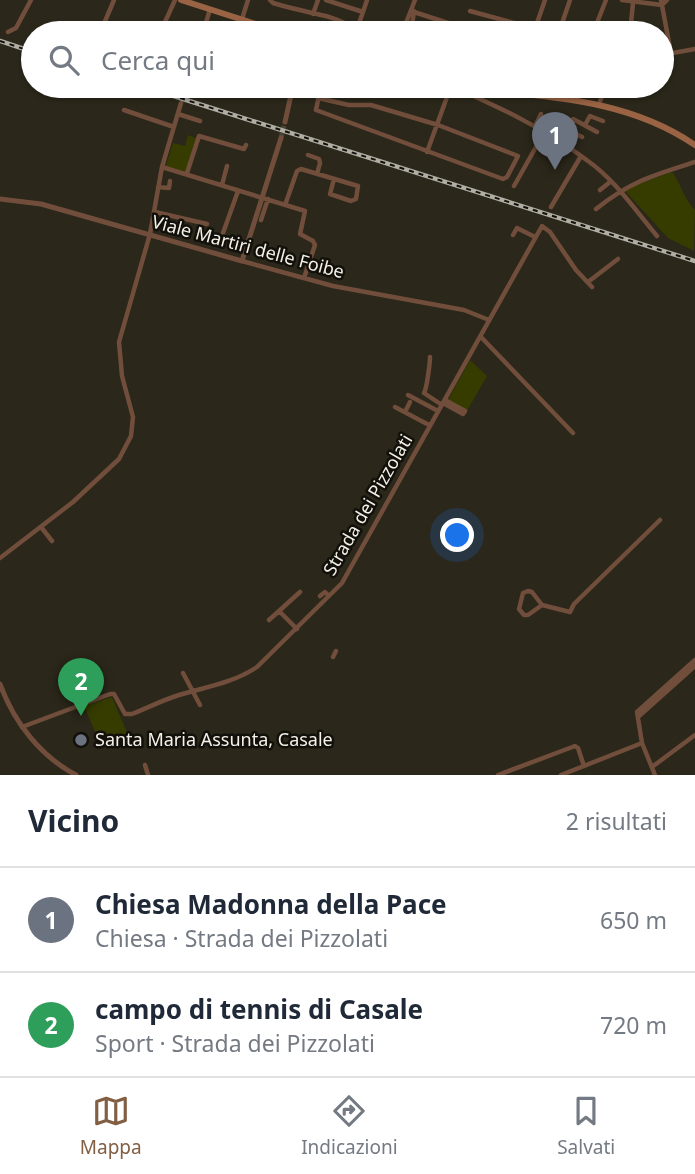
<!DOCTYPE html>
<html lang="it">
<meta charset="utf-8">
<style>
body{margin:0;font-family:"Noto Sans",sans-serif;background:#f2f2f3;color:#1f2937}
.you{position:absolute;left:458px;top:536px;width:24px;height:24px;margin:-18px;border:5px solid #fff;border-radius:50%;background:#1a73e8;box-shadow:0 0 0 10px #1a73e833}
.badge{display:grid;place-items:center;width:46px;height:46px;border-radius:50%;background:#825e43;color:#fff;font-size:23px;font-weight:700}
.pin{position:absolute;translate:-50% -58px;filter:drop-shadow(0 2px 4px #0008)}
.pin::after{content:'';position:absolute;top:37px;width:24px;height:21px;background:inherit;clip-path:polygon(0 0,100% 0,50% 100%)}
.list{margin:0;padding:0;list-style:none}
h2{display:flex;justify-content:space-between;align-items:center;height:91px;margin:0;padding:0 28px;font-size:30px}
h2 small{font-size:23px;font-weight:400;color:#747a83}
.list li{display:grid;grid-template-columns:46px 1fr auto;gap:21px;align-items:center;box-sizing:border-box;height:105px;padding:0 28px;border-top:2px solid #e0e1e3}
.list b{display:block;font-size:26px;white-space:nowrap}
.list p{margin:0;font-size:23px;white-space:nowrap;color:#747a83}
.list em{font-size:23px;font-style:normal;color:#747a83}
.icon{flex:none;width:38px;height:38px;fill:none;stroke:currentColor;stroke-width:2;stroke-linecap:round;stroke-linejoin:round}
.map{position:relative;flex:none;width:695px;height:775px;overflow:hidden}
.search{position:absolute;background:#fff;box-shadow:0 2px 5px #0004;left:21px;right:21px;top:21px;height:77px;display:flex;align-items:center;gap:18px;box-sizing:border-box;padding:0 24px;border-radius:38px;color:#747a83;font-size:26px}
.sheet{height:301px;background:#fff}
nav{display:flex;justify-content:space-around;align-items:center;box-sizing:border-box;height:98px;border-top:2px solid #e0e1e3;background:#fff;font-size:19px;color:#747a83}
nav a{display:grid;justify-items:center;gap:4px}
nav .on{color:#825e43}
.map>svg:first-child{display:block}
.green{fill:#363c00}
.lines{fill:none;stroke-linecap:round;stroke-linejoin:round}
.tertiary-tunnel{stroke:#494539;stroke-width:5;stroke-dasharray:5 2.5;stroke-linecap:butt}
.minor{stroke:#714e3b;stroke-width:4.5}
.tertiary{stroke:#714e3b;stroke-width:5}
.secondary{stroke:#996344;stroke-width:6}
.rail-casing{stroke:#b0ada3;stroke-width:4.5}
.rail{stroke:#12100a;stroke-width:2;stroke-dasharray:5;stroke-linecap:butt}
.worship-dot{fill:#6b7280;stroke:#12100a;stroke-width:2.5}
.labels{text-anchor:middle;stroke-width:5;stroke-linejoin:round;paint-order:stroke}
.street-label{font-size:18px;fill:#f3f1e8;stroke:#12100a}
.poi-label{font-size:18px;fill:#f3f1e8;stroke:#12100a;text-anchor:start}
</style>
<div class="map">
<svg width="695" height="775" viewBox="0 0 695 775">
<rect width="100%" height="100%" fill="#2b271a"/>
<path class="green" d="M188,135l8,3 -10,34 -20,-6 7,-23 12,3z
M672,172c10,13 10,24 23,38l-1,41 -26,-13 -42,-46v-4z
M470,360l17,16 -20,35 -19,-11z
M112,697l17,40 -28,9 -17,-40z"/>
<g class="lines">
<path class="tertiary-tunnel" d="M281,138l4,-16"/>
<path class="minor" d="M270,0l3,3c16,5 32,8 48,12 18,3 31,13 47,18
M326,0l37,12 -6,17
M622,0l40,5 5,-5
M661,0l10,53
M470,11l59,16 8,-4 8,-23
M363,12l4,-12
M414,12l37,12 2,3 -2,6
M313,14l5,-14
M242,19l6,-19
M8,32l8,-4 15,-28
M100,33l14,-33
M160,33l15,-33
M203,33l7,-24
M402,33l13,-33
M411,33l3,-22
M564,33l-5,-1 11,-32
M593,33l13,-33
M630,33l3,-30
M662,55l33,-6
M273,86h1
M184,93l2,-7
M318,98l31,7h22l67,20 80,31 -11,21 -4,2 -187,-69 5,-24
M554,98l6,-12
M599,104l7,-18
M124,110l50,17
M178,114l22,7
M585,125l5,-9 13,5
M535,126l6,-12
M572,140l4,-6 6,3
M560,141l13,-22 24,13
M427,152l24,-66c48,21 95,43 137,75 27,19 47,49 69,75
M308,155l11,4 1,4 -3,11
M162,167l143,44 -5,23 13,7 2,4 -11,33
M187,173l12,-37 45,13 2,-4
M222,185l5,-19
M514,186l31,-55
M158,187l11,1 1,-7
M600,190l10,-8
M285,205l12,-34 4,-2 57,17 -2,13 -5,2 -21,-7 4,-15
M551,207l30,-51
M596,209c35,-28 58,-34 99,-47
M155,212l52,12
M261,220l7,-21
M223,233l15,-42
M513,235l4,-7 18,9
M242,261l91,25 131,24 25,10
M588,282l30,-23
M481,337l92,96
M430,357c0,5 -3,31 -6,36l18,12
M408,395l30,16
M445,400l20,11 -2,3
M443,403l20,11
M395,407l34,18
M405,412l5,-10
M41,527l11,14
M0,558l73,-56 46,-43 12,-23 2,-19 -11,-41 -3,-34 31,-108 12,-67 19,-64
M528,591l4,1 10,13 -14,10h-4l-5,-6 4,-16z
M320,596l5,-4 4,4
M542,605l28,7 4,-8 86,-84
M269,620l10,-9
M297,629l-18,-18 21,-19
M333,657l3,-6
M183,673l17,32
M638,717l57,-51
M22,727l88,-33h4l11,20h7c15,-6 31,-14 47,-19 27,-8 54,-12 78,-28l85,-84 200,-357 8,6 26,38 16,17
M145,765l3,10
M652,767l43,-32
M498,775l77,-29 3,2 6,18
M561,775l81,-32
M655,775l-13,-32 -5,-31 58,-52"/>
<path class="tertiary" d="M285,122l8,-36
M0,199l41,5 201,57 39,-123
M0,684c14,38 40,72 76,91"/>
<path class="secondary" d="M181,0l103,33
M450,86c86,12 170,8 245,59"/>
<defs>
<path id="rail" d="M0,41l33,11
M142,86l553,175"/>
</defs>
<use href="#rail" class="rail-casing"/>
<use href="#rail" class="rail"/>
</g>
<circle class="worship-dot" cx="81" cy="740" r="7"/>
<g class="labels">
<g class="street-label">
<text transform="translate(248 247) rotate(15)" y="6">Viale Martiri delle Foibe</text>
<text transform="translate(368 505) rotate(-60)" y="6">Strada dei Pizzolati</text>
</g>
<g class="poi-label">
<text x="95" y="746">Santa Maria Assunta, Casale</text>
</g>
</g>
</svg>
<div class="you"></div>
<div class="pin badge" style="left:555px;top:170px;background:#6b7280">1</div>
<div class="pin badge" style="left:81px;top:716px;background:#2e9e5b">2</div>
<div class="search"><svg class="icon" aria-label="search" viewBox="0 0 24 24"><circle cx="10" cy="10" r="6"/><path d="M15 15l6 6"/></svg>Cerca qui</div>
</div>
<section class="sheet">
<h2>Vicino<small>2 risultati</small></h2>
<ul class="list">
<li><span class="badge" style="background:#6b7280">1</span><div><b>Chiesa Madonna della Pace</b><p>Chiesa · Strada dei Pizzolati</p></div><em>650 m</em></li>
<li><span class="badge" style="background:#2e9e5b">2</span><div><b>campo di tennis di Casale</b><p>Sport · Strada dei Pizzolati</p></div><em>720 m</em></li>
</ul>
</section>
<nav>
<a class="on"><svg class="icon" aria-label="map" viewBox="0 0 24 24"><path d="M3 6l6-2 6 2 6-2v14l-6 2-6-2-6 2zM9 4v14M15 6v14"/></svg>Mappa</a>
<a><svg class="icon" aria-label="directions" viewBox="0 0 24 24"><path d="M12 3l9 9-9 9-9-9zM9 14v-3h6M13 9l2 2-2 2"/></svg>Indicazioni</a>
<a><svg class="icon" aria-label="saved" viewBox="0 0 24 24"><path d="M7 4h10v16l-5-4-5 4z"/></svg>Salvati</a>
</nav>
